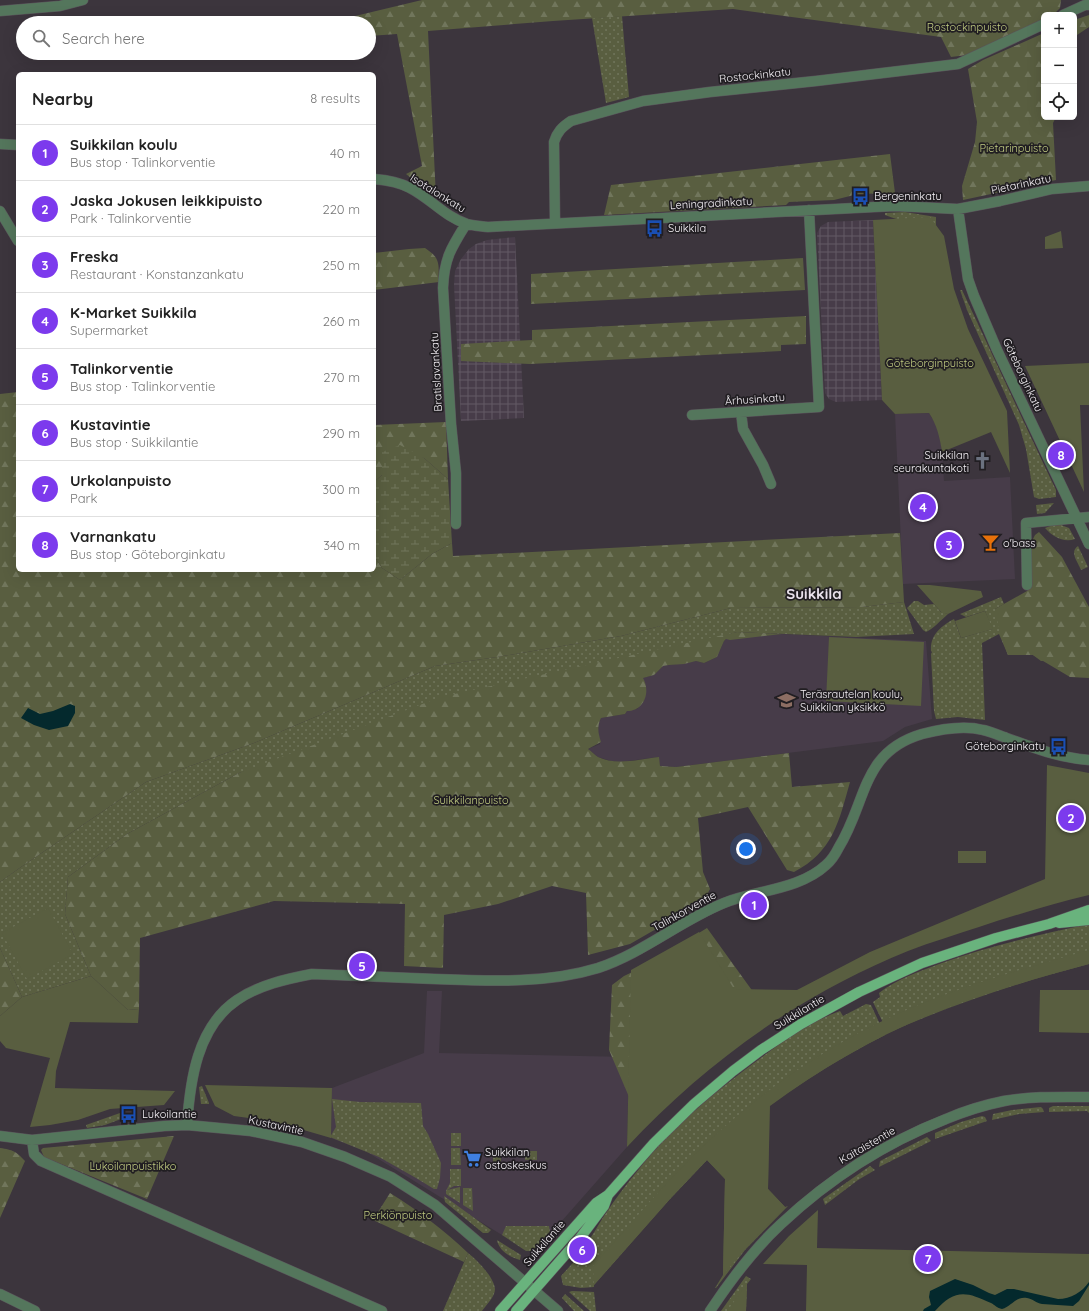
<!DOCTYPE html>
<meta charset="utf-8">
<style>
body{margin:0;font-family:Quicksand,sans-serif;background:#f6f6f6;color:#222}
.controls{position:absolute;right:12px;top:12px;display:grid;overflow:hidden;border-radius:6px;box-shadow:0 4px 16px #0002}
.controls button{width:36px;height:36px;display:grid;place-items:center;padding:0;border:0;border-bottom:1px solid #e0e0e0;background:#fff;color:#222;font:20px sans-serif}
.you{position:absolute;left:746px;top:849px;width:14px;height:14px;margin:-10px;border:3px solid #fff;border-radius:50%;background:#1a73e8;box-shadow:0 0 0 6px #1a73e833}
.badge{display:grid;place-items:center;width:26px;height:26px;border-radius:50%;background:#7c3aed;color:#fff;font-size:13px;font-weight:700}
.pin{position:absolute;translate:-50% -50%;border:2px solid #fff;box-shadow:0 1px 4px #0006}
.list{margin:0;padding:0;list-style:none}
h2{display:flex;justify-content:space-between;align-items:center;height:52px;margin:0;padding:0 16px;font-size:17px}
h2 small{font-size:13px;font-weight:400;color:#767676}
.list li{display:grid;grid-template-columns:26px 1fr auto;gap:12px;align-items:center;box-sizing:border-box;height:56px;padding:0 16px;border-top:1px solid #e0e0e0}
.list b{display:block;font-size:15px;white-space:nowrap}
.list p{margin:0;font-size:13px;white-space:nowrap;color:#767676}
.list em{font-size:13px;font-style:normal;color:#767676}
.icon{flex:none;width:22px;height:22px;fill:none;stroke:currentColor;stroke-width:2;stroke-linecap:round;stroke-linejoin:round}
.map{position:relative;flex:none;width:1089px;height:1311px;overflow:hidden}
.search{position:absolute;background:#fff;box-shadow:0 4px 16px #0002;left:16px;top:16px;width:360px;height:44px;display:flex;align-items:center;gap:10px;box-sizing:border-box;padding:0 14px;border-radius:22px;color:#767676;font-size:15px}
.panel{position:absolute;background:#fff;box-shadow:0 4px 16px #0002;left:16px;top:72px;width:360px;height:500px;border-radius:6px}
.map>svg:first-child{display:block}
.built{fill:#473c49}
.industrial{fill:url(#industrial-grid)}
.grass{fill:url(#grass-dots)}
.forest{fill:url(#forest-firs)}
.wetland{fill:url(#wetland-marsh)}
.park{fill:#595e40}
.water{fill:#04292d}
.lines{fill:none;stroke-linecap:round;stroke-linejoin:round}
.minor-casing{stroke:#5a535b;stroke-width:11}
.major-casing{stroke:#5a535b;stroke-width:11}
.minor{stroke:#54765c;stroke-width:10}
.major{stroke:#69b37d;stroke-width:10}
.labels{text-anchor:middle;stroke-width:3.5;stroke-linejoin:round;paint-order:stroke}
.park-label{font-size:11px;fill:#c0cb81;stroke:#211e22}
.street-label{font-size:11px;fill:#f6f2f7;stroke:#211e22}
.poi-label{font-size:11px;fill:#f6f2f7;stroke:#211e22;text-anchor:start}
.district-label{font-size:15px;font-weight:bold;fill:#e9e1eb;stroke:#211e22}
</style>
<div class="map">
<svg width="1089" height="1311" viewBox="0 0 1089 1311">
<defs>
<pattern id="industrial-grid" width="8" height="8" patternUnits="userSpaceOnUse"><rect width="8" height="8" fill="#473c49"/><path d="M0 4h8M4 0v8" fill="none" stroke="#625964"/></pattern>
<pattern id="grass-dots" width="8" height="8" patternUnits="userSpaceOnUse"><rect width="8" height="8" fill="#595e40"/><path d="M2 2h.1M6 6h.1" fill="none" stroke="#71765c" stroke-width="1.8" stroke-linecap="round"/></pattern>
<pattern id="forest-firs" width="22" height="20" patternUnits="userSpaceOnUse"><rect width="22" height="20" fill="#595e40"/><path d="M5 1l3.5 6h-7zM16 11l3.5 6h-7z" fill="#71765c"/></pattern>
<pattern id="wetland-marsh" width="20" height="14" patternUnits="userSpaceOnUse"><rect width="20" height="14" fill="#595e40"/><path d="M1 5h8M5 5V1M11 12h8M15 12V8" fill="none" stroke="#71765c"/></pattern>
</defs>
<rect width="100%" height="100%" fill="#3c353d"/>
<path class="built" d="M929,413l6,10 5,13 2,16 2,29 66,-4 5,102 -112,5 -8,-170z
M782,634l144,7 6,78 -27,8 -22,14 -207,26 -16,-1 -2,-9 -37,5 -10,-1 -13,-4 -10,-8 12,-5 -2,-14 1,-7 2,-5 24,-4 2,-3 10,-2 6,-7 3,-9 -4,-15 12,-3 9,-9 33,-5 8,2 13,-6 7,-16 2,-2z
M427,991h15l-3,62 190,4 -2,90 -74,84 -51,4 -135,-83 -36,-14 1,-50 92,-35z"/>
<path class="industrial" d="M873,220l9,180 -46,2 -7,-3 -4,-6 -8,-160 4,-7 7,-4z
M515,237l9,181 -63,3 -7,-136 1,-14 6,-12 8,-10 7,-5 11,-4z"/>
<path class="grass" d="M622,16l7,81 -23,6 -14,-85z
M905,212l31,5v8c-20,0 -32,-3 -51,-10v-2z
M960,290h2l83,177 11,23v7l-17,2 -5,-2 -8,-48 -7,-24 -52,-115z
M1054,503l-9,10 -8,1 -1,-9z
M1053,525h8l8,3 6,11c-11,4 -22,-2 -30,-11z
M1078,546l10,21 -7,3c-3,-8 -12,-18 -3,-24z
M1001,597l3,7 -9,5 81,50 -35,2 -8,-6h-25l-9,-21 -17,9 3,77 -27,-3 -22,2 -2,-8 -3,-57 1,-2 -1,-1c-1,-16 10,-25 23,-32l7,19 31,-9 -7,-18 -19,6 -6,-3z
M914,601h4l6,4 10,-1 7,8 7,2c-6,5 -16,16 -22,18l-3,-2 -16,-22z
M904,602l10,32 -58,3 -119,-5 -498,141 -112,61 -59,43 -3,37 26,62 -69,21 -22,-49v-66l21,-15 125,-85 108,-39 181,-77 62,-9 124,-21 110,-28 131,-1z
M1089,924v40c-69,18 -136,40 -201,69l-15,-31 7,-5 -1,-4c18,-14 39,-21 60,-29 49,-18 99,-29 150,-40z
M866,1004l5,1 14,30c-41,21 -79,44 -116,71l-1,83 17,18 3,-1 -43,44 -29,38h-1l8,-13 2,-96 -18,-19 -37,39 -76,86v2l-13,1 -18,-3 -2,-9 20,-22 2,2 6,-6 -3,-2 2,-2 -2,-2c8,-10 13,-21 20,-31 10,-15 21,-30 33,-44 34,-43 78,-79 123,-112 24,-18 50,-36 78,-46l3,5z
M202,1086l7,17v1h-8l-2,-17z
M332,1099l28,3 61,1 2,23 5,8 13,29 -1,15 -3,11h-3l-18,-11 -37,-21 -49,-20 6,-10z
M1053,1106h36v7l-2,-2 -38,1v-4z
M1041,1107l2,2 1,3 -25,2 -27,6 1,-6 19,-4z
M120,1113l1,6 -16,6 -18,3 -1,-3z
M982,1116l3,1 2,4 -52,18v-6l26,-11z
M451,1133h10v13h-10z
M927,1137l4,4 -52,26 1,-6z
M451,1148h9l1,17h-10z
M493,1150h8v15h-8z
M525,1151h12v9h-12z
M870,1166l5,4 -17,10 -33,25 -2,-6z
M450,1169h11v17h-7l-7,4 13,-3v16l-14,-9v-3l4,-8z
M463,1188h9l1,23 -10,-6z
M444,1196l47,34 -3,3h-5l-38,-31z
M506,1226h43l1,6 -18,19h-6l-24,-16z
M497,1240l24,15 -1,5c-10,-3 -21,-9 -23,-20z
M468,1253c9,7 26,24 27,36 0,8 -9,16 -13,22h-39z
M746,1276l5,3 -4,5 -1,27h-25z
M572,1291l22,1 2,19h-6l-21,-19z
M565,1294l19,17h-10l-12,-13z"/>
<path class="forest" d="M422,0h639l-1,8 -7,7h-9v4l-77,36 -16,2 -10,-20 -208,-28 -180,12 -125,10 8,167 -30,-24 16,-8 -25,-132 -28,2v-13h-17l-1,-6z
M1089,15v12l-15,10v-17z
M1044,33v84h12l-3,6 3,57 -93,20 -1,-14 13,-44 2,-20 -9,-53 15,-9z
M890,154l5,39 -37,1 -24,6 -45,2 -3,3 -182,10 7,-30z
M425,248c17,11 13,17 14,34l-65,8v-37l35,-4z
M803,258l2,32 -274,14v-30z
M806,316v28l-25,1v6l-251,13 -69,-3v-17l71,-4v-10z
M18,392v178h356v-14l8,12 18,12 32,-26 20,-11 1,13 447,-23 4,69 -42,5 -131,1 -110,28 -124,21 -62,9 -181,77 -108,39 -125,85 -21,15v-488z
M446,422l2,57 -24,-21 -42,-6v23l-8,7v-57z
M1039,532l23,25 27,50v71l-19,-1 -37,-22h-25l-8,-21 -5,-25 32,-18 5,-6 -1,-42 4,-8z
M737,632l45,2 -52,6 -4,-1 -2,2 -7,16 -13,6 -8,-2 -12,3 -15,1 -6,1 -9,9 -11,3c8,14 1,33 -16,33l-2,3 -24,4c-4,8 -3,15 0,24l-13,7c3,2 7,6 10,8 18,9 42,2 61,0l1,9 16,1 113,-14 3,34 58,-5c-11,39 -17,70 -56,90l-7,-2 -39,-63 -50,11 5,54 7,17 -7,13 -73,42 -42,11 -2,-62 -34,-7 -54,18 -54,11 -1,53 -39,-2 1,-62 -131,-3 -134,37 -1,71 -11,1 -37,-34 -26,-62 3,-37 59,-43 112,-61 202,-76z
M707,928l62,86 -128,111 -32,-75 3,-65 12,-9 23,-11z
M0,948l22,49 -22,19z
M174,1136l-27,63 -103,-42 -3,-7 2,-2z
M0,1148c13,2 16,3 25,13l-25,57z
M390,1193c29,18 54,37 78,60l-4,9 -91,-42z"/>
<path class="wetland" d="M400,445l24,13 24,21 4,64 -20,11 -32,26 -18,-12 -8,-12v-74l8,-7v-23z"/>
<path class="park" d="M930,217l14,19 10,53 14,40 39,82 3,62 -19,-41 -49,20c-2,-14 -5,-27 -13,-39l-34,1 -13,-14 -9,-180z
M1061,231l2,17 -18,1v-12z
M1089,363v42h-9l4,87 -59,-126z
M917,585h13l51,6 2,6 -35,17 -6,-1z
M985,611l8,18 -32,9 -6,-17z
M829,637l95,5 -3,64 -95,-5z
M1047,765l42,8v122c-37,9 -74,20 -110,32 -24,8 -48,15 -71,24 -107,43 -202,111 -281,196l4,-177 68,-38 35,57 63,1 73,-38 175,-73z
M958,851h28v12h-28z
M48,908l25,46 -46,25 -25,-46z
M1089,950v14c-55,15 -109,30 -162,52 -56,23 -108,54 -157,90l-2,83 17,18 -32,33 -30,35 2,-96 -18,-19 -37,39 -76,86 -1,-19c44,-49 86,-101 137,-144 54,-47 115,-86 181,-114 57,-24 118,-41 178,-58z
M91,976l37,34 11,-1 -1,14 -68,-1 -14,49 -1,17 120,3 -11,14 -54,4 -32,11 -28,5 -20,2 20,-69 -44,-10 -6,-7v-25l22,-19z
M1040,990h49v43l-50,-1z
M205,1085l127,3 -1,50 -41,-12 -27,-6 -29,-4 -19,-10z
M818,1210l-1,38 272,6v57h-283l1,-46 -44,-1 26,-28z
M747,1284l-1,27h-19z"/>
<path class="water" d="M70,704l5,2v7l-7,13 -19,4 -15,-5 -13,-7 7,-10 12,6 13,-3z
M955,1279l18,6 16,8 6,2 12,-6h7l44,10c13,0 24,-7 31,-17v3l-10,16 -6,5 -31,-2c-6,-1 -9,-5 -15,-6 -11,-2 -15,8 -25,11 -5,-1 -7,-4 -11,-6 -25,-12 -37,-14 -56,8h-12l1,-2 7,-4 -2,-8 1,-6z"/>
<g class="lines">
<defs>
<path id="minor" d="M0,11l60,-5 23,-6
M1063,15l22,-10h4
M0,144l18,1
M374,179c12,1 25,3 36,9 20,10 35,29 57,36 7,2 14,2 21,3l406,-21 64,3 42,-8 52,-12 37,-3
M958,209l10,70 6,17 23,54 92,194
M0,211l18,30
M555,223l-1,-81c3,-10 8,-15 17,-21l72,-20 67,-9 106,-11 142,-17 86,-40
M741,412l2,17 20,36 8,19
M692,415l127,-8 -10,-197
M456,524v-51l-5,-49 -8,-136c1,-29 8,-40 23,-64
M1027,585l-1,-62 63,-6
M187,1125c3,-44 10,-98 50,-125 22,-15 49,-21 75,-26 41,2 82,3 123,5 54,2 111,5 163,-11 45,-15 82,-47 126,-65 32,-13 75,-13 102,-38 6,-5 10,-12 13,-18 28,-45 22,-95 83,-113 19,-5 42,-9 61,-4 7,1 14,5 21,7 27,10 56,21 85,23
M0,1136l32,4 132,-14 23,-1 64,6 51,11 43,15 46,20 44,28 123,106
M32,1140l2,14 7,7 341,150
M0,1294l35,17
M710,1311c20,-30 45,-63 71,-87 48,-45 104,-81 165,-105 19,-8 38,-14 58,-18 28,-5 57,-4 85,-4"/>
<path id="major" d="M1059,923l30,-3
M500,1311l96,-108 12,-8 46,-52 40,-39 39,-33 28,-21 40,-26 58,-32 63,-29 74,-25 53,-14 40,-14
M516,1311l64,-73 24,-32 4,-11"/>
</defs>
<use href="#minor" class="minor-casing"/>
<use href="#major" class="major-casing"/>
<use href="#minor" class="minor"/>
<use href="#major" class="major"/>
</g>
<defs>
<symbol id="bus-bare" viewBox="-9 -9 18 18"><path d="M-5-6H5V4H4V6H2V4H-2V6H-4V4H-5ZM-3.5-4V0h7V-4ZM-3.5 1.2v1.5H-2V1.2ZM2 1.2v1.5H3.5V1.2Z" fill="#1a4fb4" stroke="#211e22" stroke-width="2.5" paint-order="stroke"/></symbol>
<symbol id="church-bare" viewBox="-9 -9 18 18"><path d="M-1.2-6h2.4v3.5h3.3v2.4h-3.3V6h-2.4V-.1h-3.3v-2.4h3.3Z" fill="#6b7280" stroke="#211e22" stroke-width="2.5" paint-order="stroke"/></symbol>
<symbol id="bar-bare" viewBox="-9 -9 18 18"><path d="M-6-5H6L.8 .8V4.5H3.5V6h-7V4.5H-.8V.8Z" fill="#e8710a" stroke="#211e22" stroke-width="2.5" paint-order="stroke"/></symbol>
<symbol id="school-bare" viewBox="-9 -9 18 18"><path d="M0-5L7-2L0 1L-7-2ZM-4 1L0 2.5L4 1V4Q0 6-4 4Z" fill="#8d6e63" stroke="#211e22" stroke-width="2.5" paint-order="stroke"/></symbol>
<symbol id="supermarket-bare" viewBox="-9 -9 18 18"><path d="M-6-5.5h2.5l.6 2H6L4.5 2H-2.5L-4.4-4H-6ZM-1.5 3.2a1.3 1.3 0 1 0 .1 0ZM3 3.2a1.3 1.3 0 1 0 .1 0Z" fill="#3f7fe0" stroke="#211e22" stroke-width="2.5" paint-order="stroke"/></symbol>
</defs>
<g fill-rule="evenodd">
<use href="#bus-bare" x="848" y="184" width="25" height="25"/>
<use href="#bus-bare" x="642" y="216" width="25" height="25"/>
<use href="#church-bare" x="970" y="448" width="25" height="25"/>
<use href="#bar-bare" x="978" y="530" width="25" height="25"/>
<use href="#school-bare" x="774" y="688" width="25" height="25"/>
<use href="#bus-bare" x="1046" y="734" width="25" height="25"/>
<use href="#bus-bare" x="116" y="1102" width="25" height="25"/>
<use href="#supermarket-bare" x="460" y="1146" width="25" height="25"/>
</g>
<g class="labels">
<g class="park-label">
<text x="967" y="31">Rostockinpuisto</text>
<text x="1014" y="152">Pietarinpuisto</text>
<text x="930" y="367">Göteborginpuisto</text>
<text x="471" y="804">Suikkilanpuisto</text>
<text x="133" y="1170">Lukoilanpuistikko</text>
<text x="398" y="1219">Perkiönpuisto</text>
</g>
<g class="street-label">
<text transform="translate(755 75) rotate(-6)" y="4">Rostockinkatu</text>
<text transform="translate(1021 184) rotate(-12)" y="4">Pietarinkatu</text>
<text transform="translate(438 193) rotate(32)" y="4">Isotalonkatu</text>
<text transform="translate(711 203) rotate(-3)" y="4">Leningradinkatu</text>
<text transform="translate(436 372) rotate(-93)" y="4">Bratislavankatu</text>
<text transform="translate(1023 375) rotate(65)" y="4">Göteborginkatu</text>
<text transform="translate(755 399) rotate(-4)" y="4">Århusinkatu</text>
<text transform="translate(684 911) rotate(-29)" y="4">Talinkorventie</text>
<text transform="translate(799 1012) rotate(-31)" y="4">Suikkilantie</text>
<text transform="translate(276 1125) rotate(12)" y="4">Kustavintie</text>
<text transform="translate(867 1145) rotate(-30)" y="4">Kaitaistentie</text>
<text transform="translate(544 1243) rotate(-49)" y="4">Suikkilantie</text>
</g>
<g class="poi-label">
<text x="874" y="200">Bergeninkatu</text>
<text x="668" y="232">Suikkila</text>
<text x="969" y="459" text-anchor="end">Suikkilan<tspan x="969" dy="13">seurakuntakoti</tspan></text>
<text x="1003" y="547">o'bass</text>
<text x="800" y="698">Teräsrautelan koulu,<tspan x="800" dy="13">Suikkilan yksikkö</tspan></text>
<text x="1045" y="750" text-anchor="end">Göteborginkatu</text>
<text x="142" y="1118">Lukoilantie</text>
<text x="485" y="1156">Suikkilan<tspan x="485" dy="13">ostoskeskus</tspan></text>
</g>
<g class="district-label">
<text x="814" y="599">Suikkila</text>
</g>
</g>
</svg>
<div class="controls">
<button>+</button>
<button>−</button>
<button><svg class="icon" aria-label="locate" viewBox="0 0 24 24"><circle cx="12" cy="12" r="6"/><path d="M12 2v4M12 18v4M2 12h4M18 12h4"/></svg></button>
</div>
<div class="you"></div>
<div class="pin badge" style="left:754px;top:905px">1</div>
<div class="pin badge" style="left:1071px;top:818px">2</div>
<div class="pin badge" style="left:949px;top:545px">3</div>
<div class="pin badge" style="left:923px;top:507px">4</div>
<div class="pin badge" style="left:362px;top:966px">5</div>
<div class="pin badge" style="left:582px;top:1250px">6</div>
<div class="pin badge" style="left:928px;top:1259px">7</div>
<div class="pin badge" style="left:1061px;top:455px">8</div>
<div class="search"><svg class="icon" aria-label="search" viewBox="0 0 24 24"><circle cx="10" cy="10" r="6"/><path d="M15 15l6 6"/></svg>Search here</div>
<section class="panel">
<h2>Nearby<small>8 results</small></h2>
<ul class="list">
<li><span class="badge">1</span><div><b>Suikkilan koulu</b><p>Bus stop · Talinkorventie</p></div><em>40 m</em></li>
<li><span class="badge">2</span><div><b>Jaska Jokusen leikkipuisto</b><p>Park · Talinkorventie</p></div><em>220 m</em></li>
<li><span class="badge">3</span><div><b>Freska</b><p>Restaurant · Konstanzankatu</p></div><em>250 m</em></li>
<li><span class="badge">4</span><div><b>K-Market Suikkila</b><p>Supermarket</p></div><em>260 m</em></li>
<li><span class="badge">5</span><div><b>Talinkorventie</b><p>Bus stop · Talinkorventie</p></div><em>270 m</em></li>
<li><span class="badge">6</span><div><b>Kustavintie</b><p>Bus stop · Suikkilantie</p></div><em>290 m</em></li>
<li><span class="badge">7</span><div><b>Urkolanpuisto</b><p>Park</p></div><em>300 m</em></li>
<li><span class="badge">8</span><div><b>Varnankatu</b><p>Bus stop · Göteborginkatu</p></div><em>340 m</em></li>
</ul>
</section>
</div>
